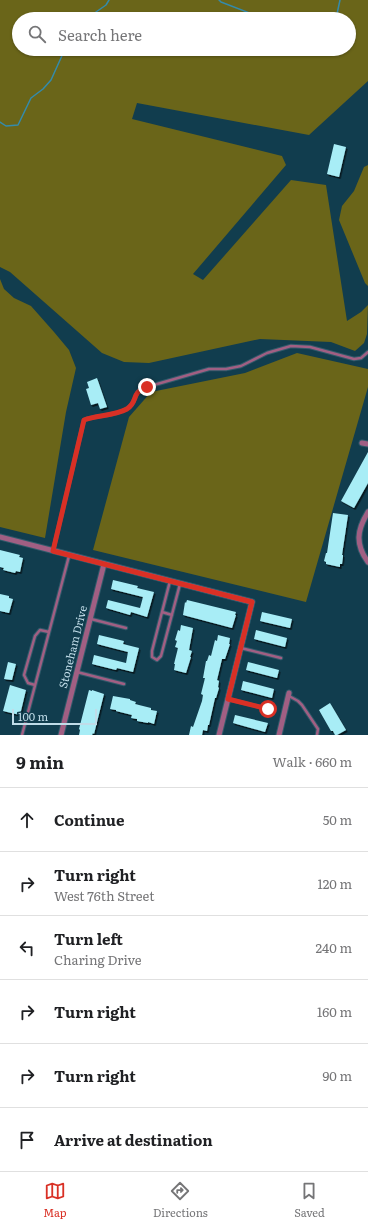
<!DOCTYPE html>
<meta charset="utf-8">
<style>
body{margin:0;font-family:Literata,serif;background:#f2f2f2;color:#202124}
.scale{position:absolute;left:12px;bottom:10px;width:85px;box-sizing:border-box;padding-left:4px;border:2px solid #c0dce8;border-top:0;font-size:11px;line-height:14px;white-space:nowrap;color:#c0dce8;-webkit-text-stroke:3px #113d4e;paint-order:stroke}
.stop{position:absolute;width:12px;height:12px;margin:-9px;border:3px solid #d93025;border-radius:50%;background:#fff}
.stop.end{background:#d93025;border-color:#fff;box-shadow:0 1px 4px #0008}
.list{margin:0;padding:0;list-style:none}
h2{display:flex;justify-content:space-between;align-items:center;height:52px;margin:0;padding:0 16px;font-size:17px}
h2 small{font-size:13px;font-weight:400;color:#757577}
.list li{display:grid;grid-template-columns:26px 1fr auto;gap:12px;align-items:center;box-sizing:border-box;height:64px;padding:0 16px;border-top:1px solid #e0e0e0}
.list b{display:block;font-size:15px;white-space:nowrap}
.list p{margin:0;font-size:13px;white-space:nowrap;color:#757577}
.list em{font-size:13px;font-style:normal;color:#757577}
.icon{flex:none;width:22px;height:22px;fill:none;stroke:currentColor;stroke-width:2;stroke-linecap:round;stroke-linejoin:round}
.map{position:relative;flex:none;width:368px;height:735px;overflow:hidden}
.search{position:absolute;background:#fff;box-shadow:0 1px 3px #0004;left:12px;right:12px;top:12px;height:44px;display:flex;align-items:center;gap:10px;box-sizing:border-box;padding:0 14px;border-radius:22px;color:#757577;font-size:15px}
.sheet{height:436px;background:#fff}
nav{display:flex;justify-content:space-around;align-items:center;box-sizing:border-box;height:56px;border-top:1px solid #e0e0e0;background:#fff;font-size:11px;color:#757577}
nav a{display:grid;justify-items:center;gap:2px}
nav .on{color:#d93025}
.map>svg:first-child{display:block}
.forest{fill:#6a6519;fill-rule:evenodd}
.lines{fill:none;stroke-linecap:round;stroke-linejoin:round}
.stream{stroke:#348bab;stroke-width:1.5}
.building{fill:#a8edf6;filter:url(#shadow)}
.service-casing{stroke:#305a6a;stroke-width:4.5}
.minor-casing{stroke:#305a6a;stroke-width:7}
.service{stroke:#a15f83;stroke-width:2.5}
.minor{stroke:#a15f83;stroke-width:5}
.route{stroke:#d93025;stroke-width:5}
.labels{text-anchor:middle;stroke-width:4;stroke-linejoin:round;paint-order:stroke}
.street-label{font-size:11px;fill:#c0dce8;stroke:#113d4e}
</style>
<div class="map">
<svg width="368" height="735" viewBox="0 0 368 735">
<defs>
<filter id="shadow"><feDropShadow dx="1.5" dy="2" stdDeviation="0" flood-color="#0009"/></filter>
</defs>
<rect width="100%" height="100%" fill="#113d4e"/>
<path class="forest" d="M0,0h368v81l-59,54 -172,-32 -5,16 150,37 4,9 -93,109 10,6 88,-100 35,5 21,136 14,-9 7,-7 -1,29 -3,9 -9,8 -24,-9 -71,-3 -111,24 -25,-1 -22,-9 -92,-81 -10,-5zM19,19h330v30h-330z
M368,165v121l-3,-3 -26,-63 3,-14 12,-15 10,-24z
M0,279l4,10 10,9 17,8 23,26 15,18 7,18 -10,44 -21,126 -45,-11z
M297,353l71,16v18l-62,215 -213,-52 36,-133 22,-25 94,-19z"/>
<g class="lines">
<path class="stream" d="M219,0l2,2 44,17
M86,19l20,-14 3,-5
M329,19l8,-5 3,-14
M0,122l6,4 12,-1 13,-27 12,-9 8,-9 14,-31"/>
</g>
<path class="building" d="M334,144l12,3 -7,30 -12,-3z
M97,378l10,29 -7,2 -2,-6 -7,2 -5,-16 3,-1 -2,-6z
M368,452v31l-14,25 -13,-7z
M333,513l15,2 -6,40h1v2l-1,7h-2v3l-14,-3v-2l-2,-1 2,-8h1z
M0,550l20,5 -1,2 4,1 -3,14 -4,-1 -1,2 -12,-3 1,-2 -4,-1z
M113,580l25,6 -1,2 17,4 -7,25 -16,-5 -1,3 -24,-7 2,-8 32,8 3,-11 -32,-8z
M0,594l9,2v2l4,1 -4,14 -9,-2z
M187,600l49,12 -1,3h1l-4,13 -49,-13 2,-13 1,1z
M262,612l30,7 -2,9 -30,-7z
M181,625l12,3 -4,22 3,1 -2,6h1l-5,16 -12,-3 1,-6h-1l4,-16 -3,-1 2,-6 -2,-1 3,-10 2,1z
M256,630l31,8 -2,9 -31,-8z
M99,635l25,6 -1,3 16,4 -6,24 -16,-4 -1,2 -24,-6 2,-9 32,8 2,-11 -31,-8z
M218,635l12,3 -1,6h1l-5,15h-3l-5,21 2,1 -1,6 1,1 -3,10h-1l-6,27h-1l-1,6 -4,-1 -1,5h-13l2,-9 2,1 9,-26 1,-6 -2,-1 4,-16h-2l3,-17h1l2,-6 2,1 4,-16 2,1z
M8,662l8,2 -4,16 -8,-1z
M248,662l31,8 -2,8 -31,-8z
M243,681l31,8 -2,9 -31,-8z
M10,685l16,5 -6,25 -17,-4z
M89,690l3,1v-1l12,4 -10,40 -1,-1 -1,2h-13l1,-5 -1,-1z
M113,696l17,3v1l6,2 -1,2 16,4v2l6,1 -3,13 -6,-2v1l-11,-2v-2l-6,-1 1,-3 -16,-4v-1l-6,-1z
M330,703l16,27 -9,5h-2l-2,-4h-2l-12,-21z
M235,715l33,8 -3,9 -32,-9z"/>
<g class="lines">
<defs>
<path id="service" d="M53,551l31,-131c13,-5 36,-4 46,-14 5,-4 5,-12 10,-17l69,-20h17l15,-3 26,-13 24,-7 19,1 44,12 7,-1 7,-6
M162,612l8,-31
M172,615l-10,-3 -10,39v6l5,3 4,-4 19,-72
M91,619l35,9
M241,648l40,10
M77,672l47,12
M35,685l-7,-2 -4,-8 11,-39 5,-6 9,2
M289,696l9,5 4,4 16,24 -1,6
M228,699l40,10
M22,735l47,-179"/>
<path id="minor" d="M362,443l6,1
M368,512c-11,18 -13,32 0,50
M0,537l252,65 -33,133
M61,735l43,-171
M279,735l10,-42"/>
</defs>
<use href="#service" class="service-casing"/>
<use href="#minor" class="minor-casing"/>
<use href="#service" class="service"/>
<use href="#minor" class="minor"/>
</g>
<g class="lines">
<path class="route" d="M147,387c-17,6 -8,14 -20,22 -13,7 -30,6 -43,11l-31,131 199,51 -24,97 40,10"/>
</g>
<g class="labels">
<g class="street-label">
<text transform="translate(73 647) rotate(-76)" y="4">Stoneham Drive</text>
</g>
</g>
</svg>
<div class="scale">100 m</div>
<div class="stop" style="left:268px;top:709px"></div>
<div class="stop end" style="left:147px;top:387px"></div>
<div class="search"><svg class="icon" aria-label="search" viewBox="0 0 24 24"><circle cx="10" cy="10" r="6"/><path d="M15 15l6 6"/></svg>Search here</div>
</div>
<section class="sheet">
<h2>9 min<small>Walk · 660 m</small></h2>
<ul class="list">
<li><svg class="icon" aria-label="ahead" viewBox="0 0 24 24"><path d="M12 20V5M6 11l6-6 6 6"/></svg><div><b>Continue</b></div><em>50 m</em></li>
<li><svg class="icon" aria-label="right" viewBox="0 0 24 24"><path d="M7 20v-9h11M14 6l5 5-5 5"/></svg><div><b>Turn right</b><p>West 76th Street</p></div><em>120 m</em></li>
<li><svg class="icon" aria-label="left" viewBox="0 0 24 24"><path d="M17 20v-9H6M10 6l-5 5 5 5"/></svg><div><b>Turn left</b><p>Charing Drive</p></div><em>240 m</em></li>
<li><svg class="icon" aria-label="right" viewBox="0 0 24 24"><path d="M7 20v-9h11M14 6l5 5-5 5"/></svg><div><b>Turn right</b></div><em>160 m</em></li>
<li><svg class="icon" aria-label="right" viewBox="0 0 24 24"><path d="M7 20v-9h11M14 6l5 5-5 5"/></svg><div><b>Turn right</b></div><em>90 m</em></li>
<li><svg class="icon" aria-label="arrive" viewBox="0 0 24 24"><path d="M6 21V4h12l-3 4 3 4H6"/></svg><div><b>Arrive at destination</b></div></li>
</ul>
</section>
<nav>
<a class="on"><svg class="icon" aria-label="map" viewBox="0 0 24 24"><path d="M3 6l6-2 6 2 6-2v14l-6 2-6-2-6 2zM9 4v14M15 6v14"/></svg>Map</a>
<a><svg class="icon" aria-label="directions" viewBox="0 0 24 24"><path d="M12 3l9 9-9 9-9-9zM9 14v-3h6M13 9l2 2-2 2"/></svg>Directions</a>
<a><svg class="icon" aria-label="saved" viewBox="0 0 24 24"><path d="M7 4h10v16l-5-4-5 4z"/></svg>Saved</a>
</nav>
